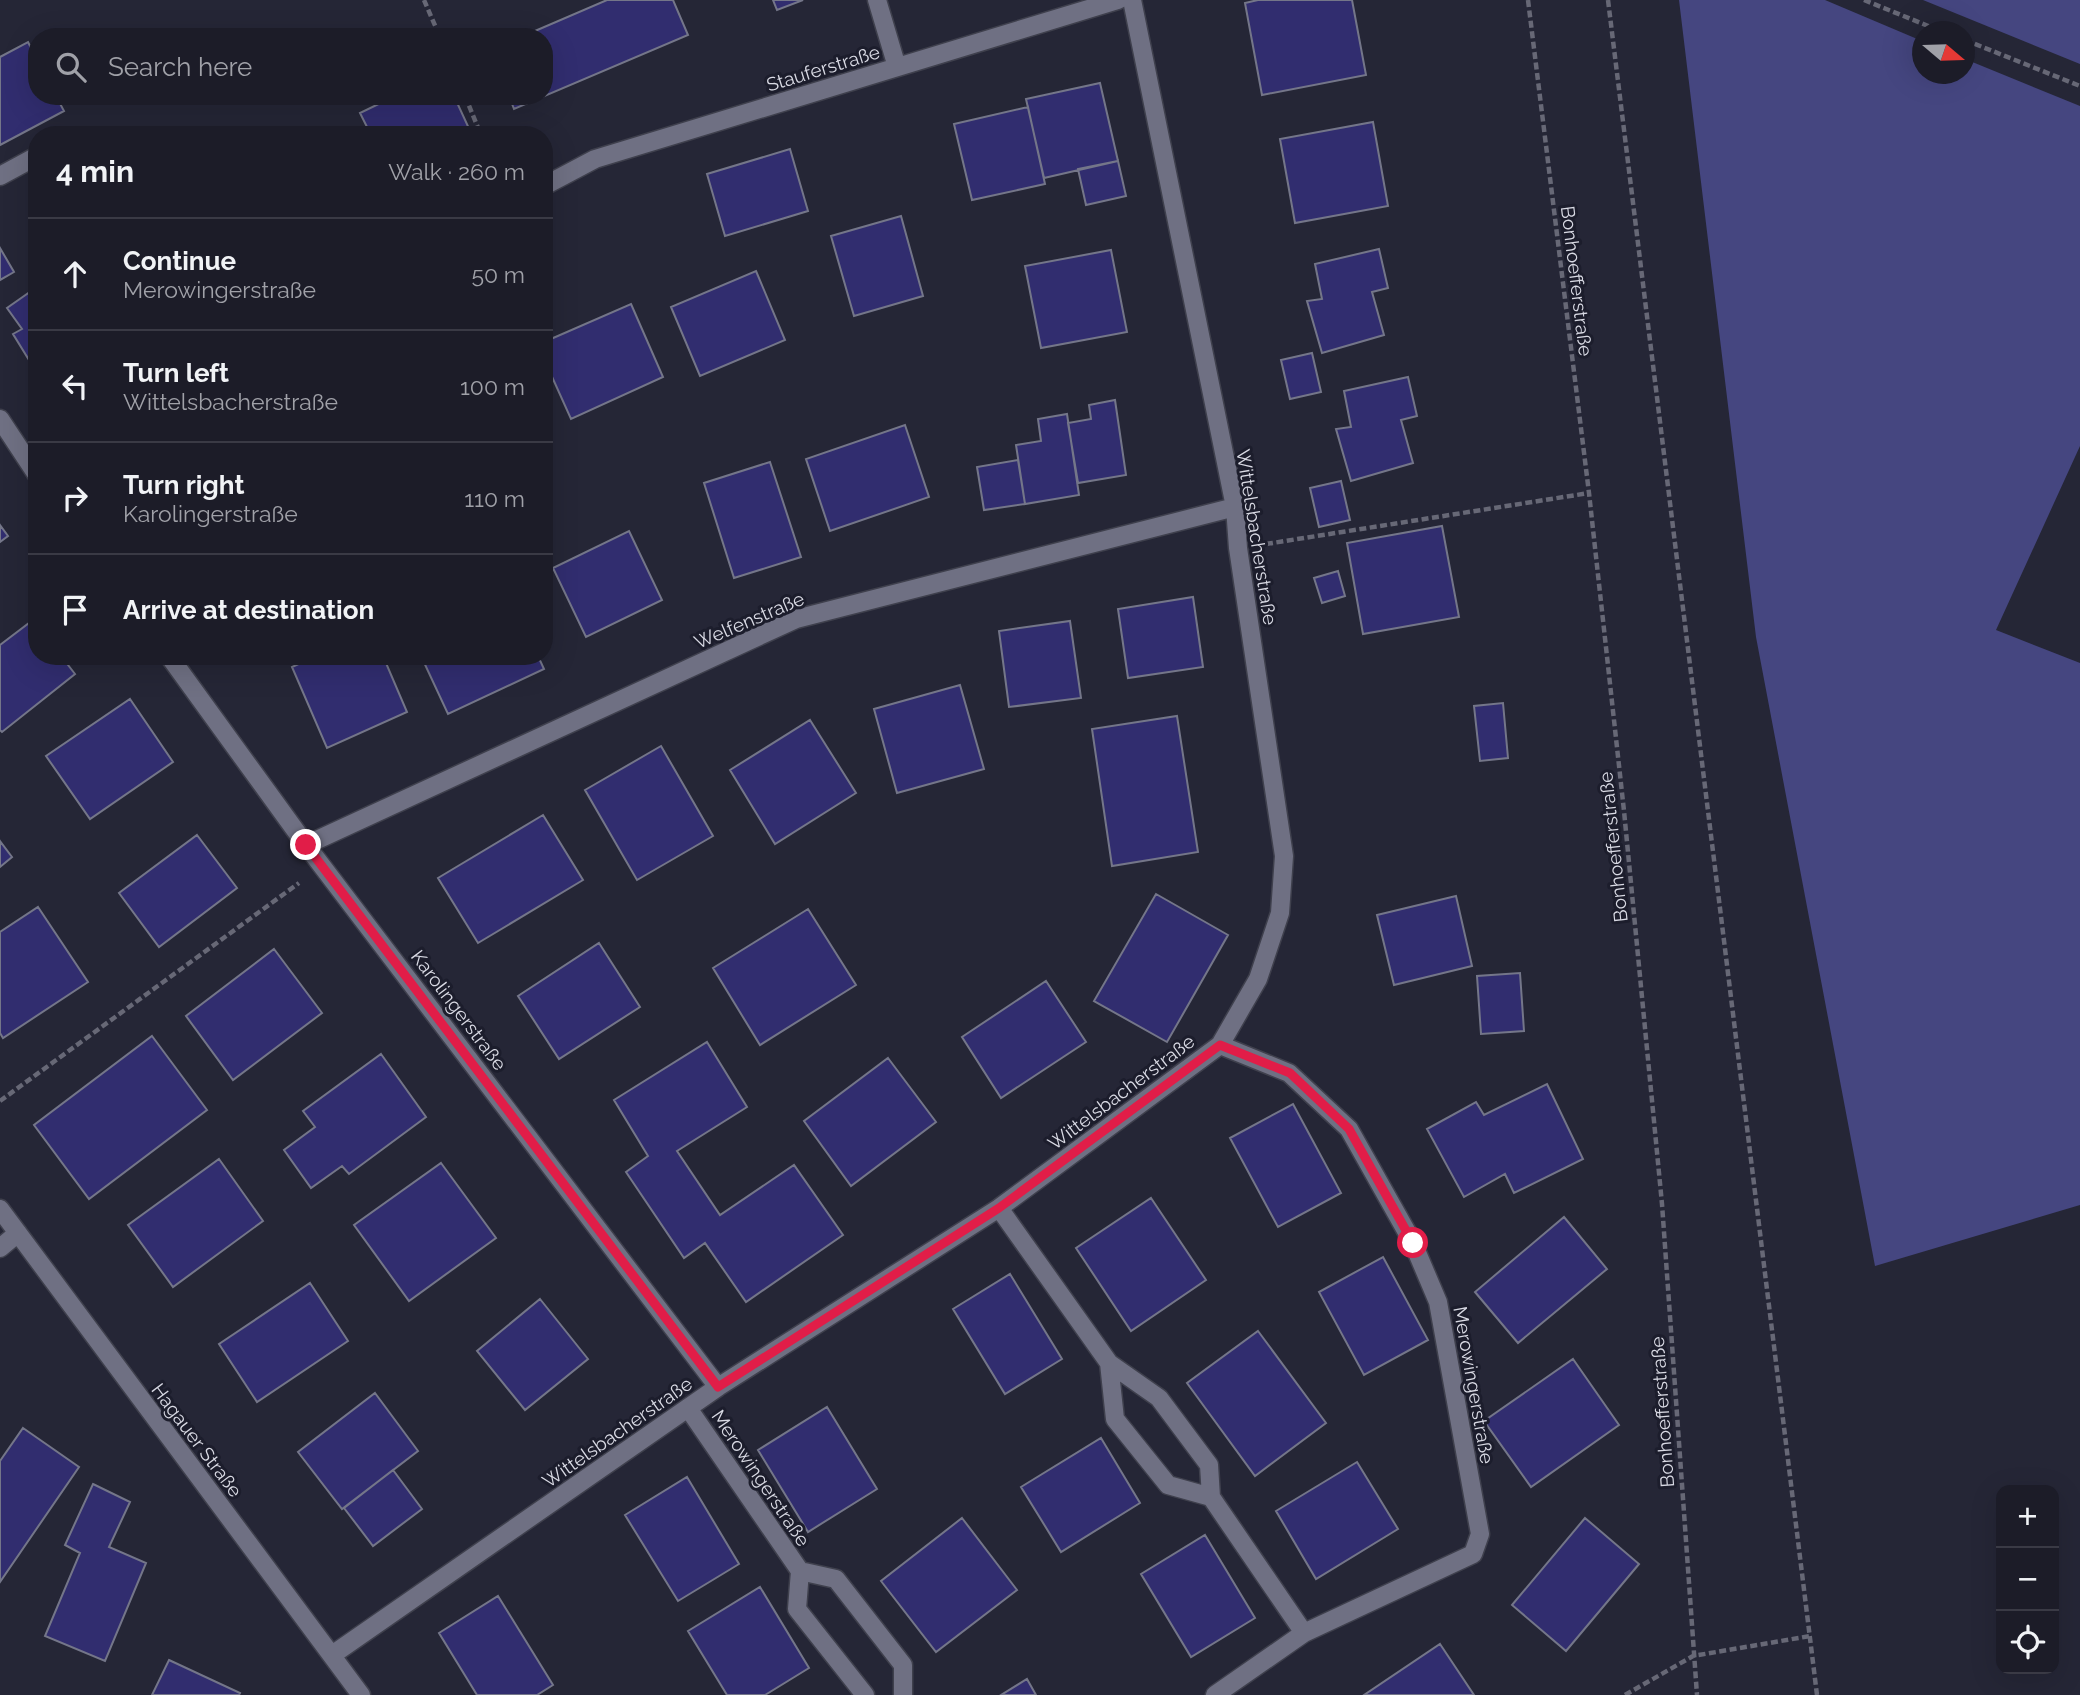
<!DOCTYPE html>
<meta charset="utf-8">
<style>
body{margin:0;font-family:Raleway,sans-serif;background:#292934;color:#f1f3f6}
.controls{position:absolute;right:21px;bottom:21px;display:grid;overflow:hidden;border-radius:14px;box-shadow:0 7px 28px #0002}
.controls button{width:63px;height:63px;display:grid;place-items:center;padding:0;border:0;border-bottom:2px solid #3a3a45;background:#1c1c28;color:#f1f3f6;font:35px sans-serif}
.compass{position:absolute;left:1912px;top:21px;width:63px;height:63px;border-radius:50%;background:#1c1c28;box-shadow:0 7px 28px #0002;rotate:109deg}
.stop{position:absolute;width:21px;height:21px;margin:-16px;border:5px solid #e11d48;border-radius:50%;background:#fff}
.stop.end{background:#e11d48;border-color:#fff;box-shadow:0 2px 7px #0008}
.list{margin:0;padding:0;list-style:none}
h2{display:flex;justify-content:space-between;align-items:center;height:91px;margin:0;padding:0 28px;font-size:30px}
h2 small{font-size:23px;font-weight:400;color:#a0a1a8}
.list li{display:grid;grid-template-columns:46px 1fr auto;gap:21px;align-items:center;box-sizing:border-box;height:112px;padding:0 28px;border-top:2px solid #3a3a45}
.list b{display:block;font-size:26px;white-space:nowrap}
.list p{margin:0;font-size:23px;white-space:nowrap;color:#a0a1a8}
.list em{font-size:23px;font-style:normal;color:#a0a1a8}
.icon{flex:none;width:38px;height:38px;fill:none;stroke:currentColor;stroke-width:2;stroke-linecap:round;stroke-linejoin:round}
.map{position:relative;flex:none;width:2080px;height:1695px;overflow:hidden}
.search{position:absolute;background:#1c1c28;box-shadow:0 7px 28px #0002;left:28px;top:28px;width:525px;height:77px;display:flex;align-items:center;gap:18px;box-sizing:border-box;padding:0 24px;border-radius:28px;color:#a0a1a8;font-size:26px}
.panel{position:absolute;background:#1c1c28;box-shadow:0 7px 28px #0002;left:28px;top:126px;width:525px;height:539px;border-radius:28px}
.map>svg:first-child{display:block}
.green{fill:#454680}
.building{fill:#312d6f;stroke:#747689;stroke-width:2}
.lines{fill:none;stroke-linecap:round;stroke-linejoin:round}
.minor-casing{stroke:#3f404d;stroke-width:21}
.path{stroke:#676876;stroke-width:4.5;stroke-dasharray:7 3.5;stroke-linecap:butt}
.minor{stroke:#6f7083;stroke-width:18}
.route{stroke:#e11d48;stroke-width:9}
.labels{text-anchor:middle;stroke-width:6;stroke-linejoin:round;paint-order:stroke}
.street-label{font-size:19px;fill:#d9dae4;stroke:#1c1d2c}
</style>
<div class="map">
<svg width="2080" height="1695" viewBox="0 0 2080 1695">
<rect width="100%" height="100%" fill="#252636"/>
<path class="green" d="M1679,0h146l97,41 1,33h42v-15l115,47v340l-84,184 84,33v542l-205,61 -119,-629z
M1923,0h157v64z"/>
<path class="building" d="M607,0h66l15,35 -174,74 -5,-13h35v-59h-23z
M773,0h30l-26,10z
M1258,0h94l14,75 -104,20 -17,-92z
M28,42l9,18v36h19l8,15 -64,34v-88z
M1100,83l18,78 -74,17 -18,-79z
M395,96h59l18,39h-101l-11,-22z
M1028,107l17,77 -73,16 -18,-76z
M1373,122l15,84 -93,17 -15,-84z
M790,149l18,62 -83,25 -18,-62z
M1118,161l8,35 -40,9 -8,-36z
M901,216l22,80 -69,20 -23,-80z
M0,248l14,24 -14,8z
M1379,249l9,39 -16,4 12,43 -62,18 -15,-52 15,-2 -7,-35z
M1111,250l16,82 -86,16 -16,-82z
M756,271l29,69 -85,36 -29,-69z
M37,287v86l-24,-39 9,-5 -15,-21z
M631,304l32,73 -92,42 -27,-60v-17z
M1312,353l9,39 -31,7 -9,-39z
M1408,377l9,39 -16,4 12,43 -62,18 -15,-52 15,-2 -7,-36z
M1115,400l11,75 -48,8 -10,-60 23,-4 -2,-14z
M1067,414l12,81 -54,9 -9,-59 25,-4 -3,-22z
M905,425l24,72 -99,34 -24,-72z
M1018,460l7,44 -41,6 -7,-43z
M770,462l31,95 -67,21 -30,-95z
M1341,481l9,39 -31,7 -9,-39z
M0,525l8,11 -8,6z
M1442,526l17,91 -96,17 -16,-91z
M629,531l33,69 -76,37 -33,-69z
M1338,571l7,25 -23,7 -8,-25z
M1193,597l10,70 -75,11 -10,-69z
M33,620l4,5v31h24l14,18 -73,58 -2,-2v-85z
M1070,621l11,77 -72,9 -10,-76z
M316,656h67l24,56 -80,36 -35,-81z
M421,656h117l6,13 -96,45z
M960,685l24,84 -87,24 -23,-84z
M130,699l43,63 -83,57 -44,-63z
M1503,703l5,55 -28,3 -6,-55z
M1177,716l21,136 -86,14 -20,-137z
M810,720l46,73 -81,51 -45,-74z
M661,746l52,90 -76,44 -52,-90z
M543,815l40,65 -105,63 -40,-65z
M197,835l40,53 -78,59 -40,-54z
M0,841l12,16 -12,10z
M1156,894l72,41 -61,107 -73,-41z
M1456,896l16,70 -78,19 -17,-70z
M38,907l50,75 -85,56 -3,-5v-101z
M808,909l48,76 -96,60 -47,-77z
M599,943l41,64 -81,52 -41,-63z
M274,949l48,64 -89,67 -47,-64z
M1520,973l4,58 -43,3 -4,-58z
M1046,981l40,61 -85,56 -39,-61z
M152,1036l55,74 -118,89 -55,-74z
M707,1042l40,65 -70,44 43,64 74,-50 49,70 -97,67 -41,-59 -21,15 -58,-86 22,-16 -34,-56z
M381,1054l45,63 -77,57 -7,-8 -31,22 -27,-38 31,-23 -12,-16z
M888,1058l48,64 -85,64 -47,-65z
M1547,1084l36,75 -69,34 -9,-19 -41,23 -37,-68 49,-27 8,13z
M1293,1104l48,89 -63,34 -48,-89z
M219,1159l44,62 -90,66 -45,-62z
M441,1163l55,75 -87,63 -55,-76z
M1151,1198l55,82 -75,51 -55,-83z
M1564,1217l43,52 -89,74 -43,-51z
M1383,1257l45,83 -64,35 -45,-83z
M1010,1274l52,85 -57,35 -52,-85z
M310,1283l38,58 -91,61 -38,-58z
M540,1299l48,60 -63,51 -48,-59z
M1258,1331l68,92 -71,53 -68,-93z
M1573,1359l46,66 -88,62 -47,-66z
M375,1393l43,58 -76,58 -44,-57z
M827,1407l50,82 -69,43 -50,-82z
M23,1428l56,39 -79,115v-121z
M1101,1438l39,65 -79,49 -40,-65z
M1357,1462l41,67 -82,50 -40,-68z
M393,1470l29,39 -49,37 -29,-38z
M687,1477l52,87 -61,37 -53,-86z
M93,1484l37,18 -21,45 37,16 -41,98 -60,-25 35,-83 -15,-8z
M962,1518l55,72 -81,62 -55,-71z
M1585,1518l54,46 -73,87 -54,-46z
M1205,1535l50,83 -64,39 -50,-83z
M760,1587l49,81 -44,27h-38l-39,-64z
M498,1596l55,89 -16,10h-60l-38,-62z
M1440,1644l34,51h-110z
M169,1660l71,33 -1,2h-87z
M1027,1679l9,16h-35z"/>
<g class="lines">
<defs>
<path id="minor" d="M877,0l20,67
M0,176l37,-20
M544,186l51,-27 523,-159
M0,419l37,56
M169,656l137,189 412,542
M306,845l490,-226 439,-112
M999,1208l110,155 6,56 53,66 43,12 93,136
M0,1209l361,486
M0,1248l18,-15
M1109,1363l50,35 50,67 2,32
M688,1408l112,163 -3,38 68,86
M800,1571l36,8 67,86v30
M332,1655l386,-268 281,-179 221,-163 38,-66 22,-66 4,-57 -46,-308 -3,-41 -103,-507
M1215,1695l89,-62 169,-79 7,-20 -42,-232 -25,-59 -64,-114 -60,-56 -69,-28"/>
</defs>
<use href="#minor" class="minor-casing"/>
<path class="path" d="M424,0l16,37
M1528,0l61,493 35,318 38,393 35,491
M1608,0l209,1695
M1864,0l79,32
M1965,40l115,46
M465,96l16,39
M1266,544l323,-51
M0,1101l299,-218
M1625,1695l68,-39 117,-20"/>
<use href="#minor" class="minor"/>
</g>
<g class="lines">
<path class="route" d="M306,845l412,542 281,-179 221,-163 70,28 59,56 64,114"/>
</g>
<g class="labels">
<g class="street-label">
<text transform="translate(823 68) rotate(-17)" y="7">Stauferstraße</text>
<text transform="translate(1577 281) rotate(83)" y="7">Bonhoefferstraße</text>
<text transform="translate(1257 537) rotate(81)" y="7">Wittelsbacherstraße</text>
<text transform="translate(749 620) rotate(-23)" y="7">Welfenstraße</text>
<text transform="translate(1613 847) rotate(-96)" y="7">Bonhoefferstraße</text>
<text transform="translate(459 1010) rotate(53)" y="7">Karolingerstraße</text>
<text transform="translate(1121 1092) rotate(-37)" y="7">Wittelsbacherstraße</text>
<text transform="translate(1474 1385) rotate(80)" y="7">Merowingerstraße</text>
<text transform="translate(1662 1412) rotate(-94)" y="7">Bonhoefferstraße</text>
<text transform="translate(617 1432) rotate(-35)" y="7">Wittelsbacherstraße</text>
<text transform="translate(197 1440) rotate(53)" y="7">Hagauer Straße</text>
<text transform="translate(761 1478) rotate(56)" y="7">Merowingerstraße</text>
</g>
</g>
</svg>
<div class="controls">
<button>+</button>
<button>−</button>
<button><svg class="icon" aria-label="locate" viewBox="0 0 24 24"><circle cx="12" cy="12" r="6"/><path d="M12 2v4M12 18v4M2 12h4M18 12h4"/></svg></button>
</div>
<svg class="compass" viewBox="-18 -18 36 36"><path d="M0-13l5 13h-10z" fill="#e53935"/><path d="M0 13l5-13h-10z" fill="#a0a1a8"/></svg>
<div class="stop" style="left:1413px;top:1243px"></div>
<div class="stop end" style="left:306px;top:845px"></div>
<div class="search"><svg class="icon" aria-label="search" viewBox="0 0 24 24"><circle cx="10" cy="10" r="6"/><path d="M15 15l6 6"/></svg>Search here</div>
<section class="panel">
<h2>4 min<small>Walk · 260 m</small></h2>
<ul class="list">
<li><svg class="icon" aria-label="ahead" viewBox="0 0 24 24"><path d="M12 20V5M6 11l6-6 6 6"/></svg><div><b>Continue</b><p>Merowingerstraße</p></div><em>50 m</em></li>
<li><svg class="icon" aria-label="left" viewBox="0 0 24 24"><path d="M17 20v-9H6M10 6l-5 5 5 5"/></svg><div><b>Turn left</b><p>Wittelsbacherstraße</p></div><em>100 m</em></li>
<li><svg class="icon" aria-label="right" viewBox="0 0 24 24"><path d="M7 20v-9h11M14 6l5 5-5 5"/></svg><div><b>Turn right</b><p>Karolingerstraße</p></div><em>110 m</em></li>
<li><svg class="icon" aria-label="arrive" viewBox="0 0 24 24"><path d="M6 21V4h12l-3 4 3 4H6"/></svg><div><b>Arrive at destination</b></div></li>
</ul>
</section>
</div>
